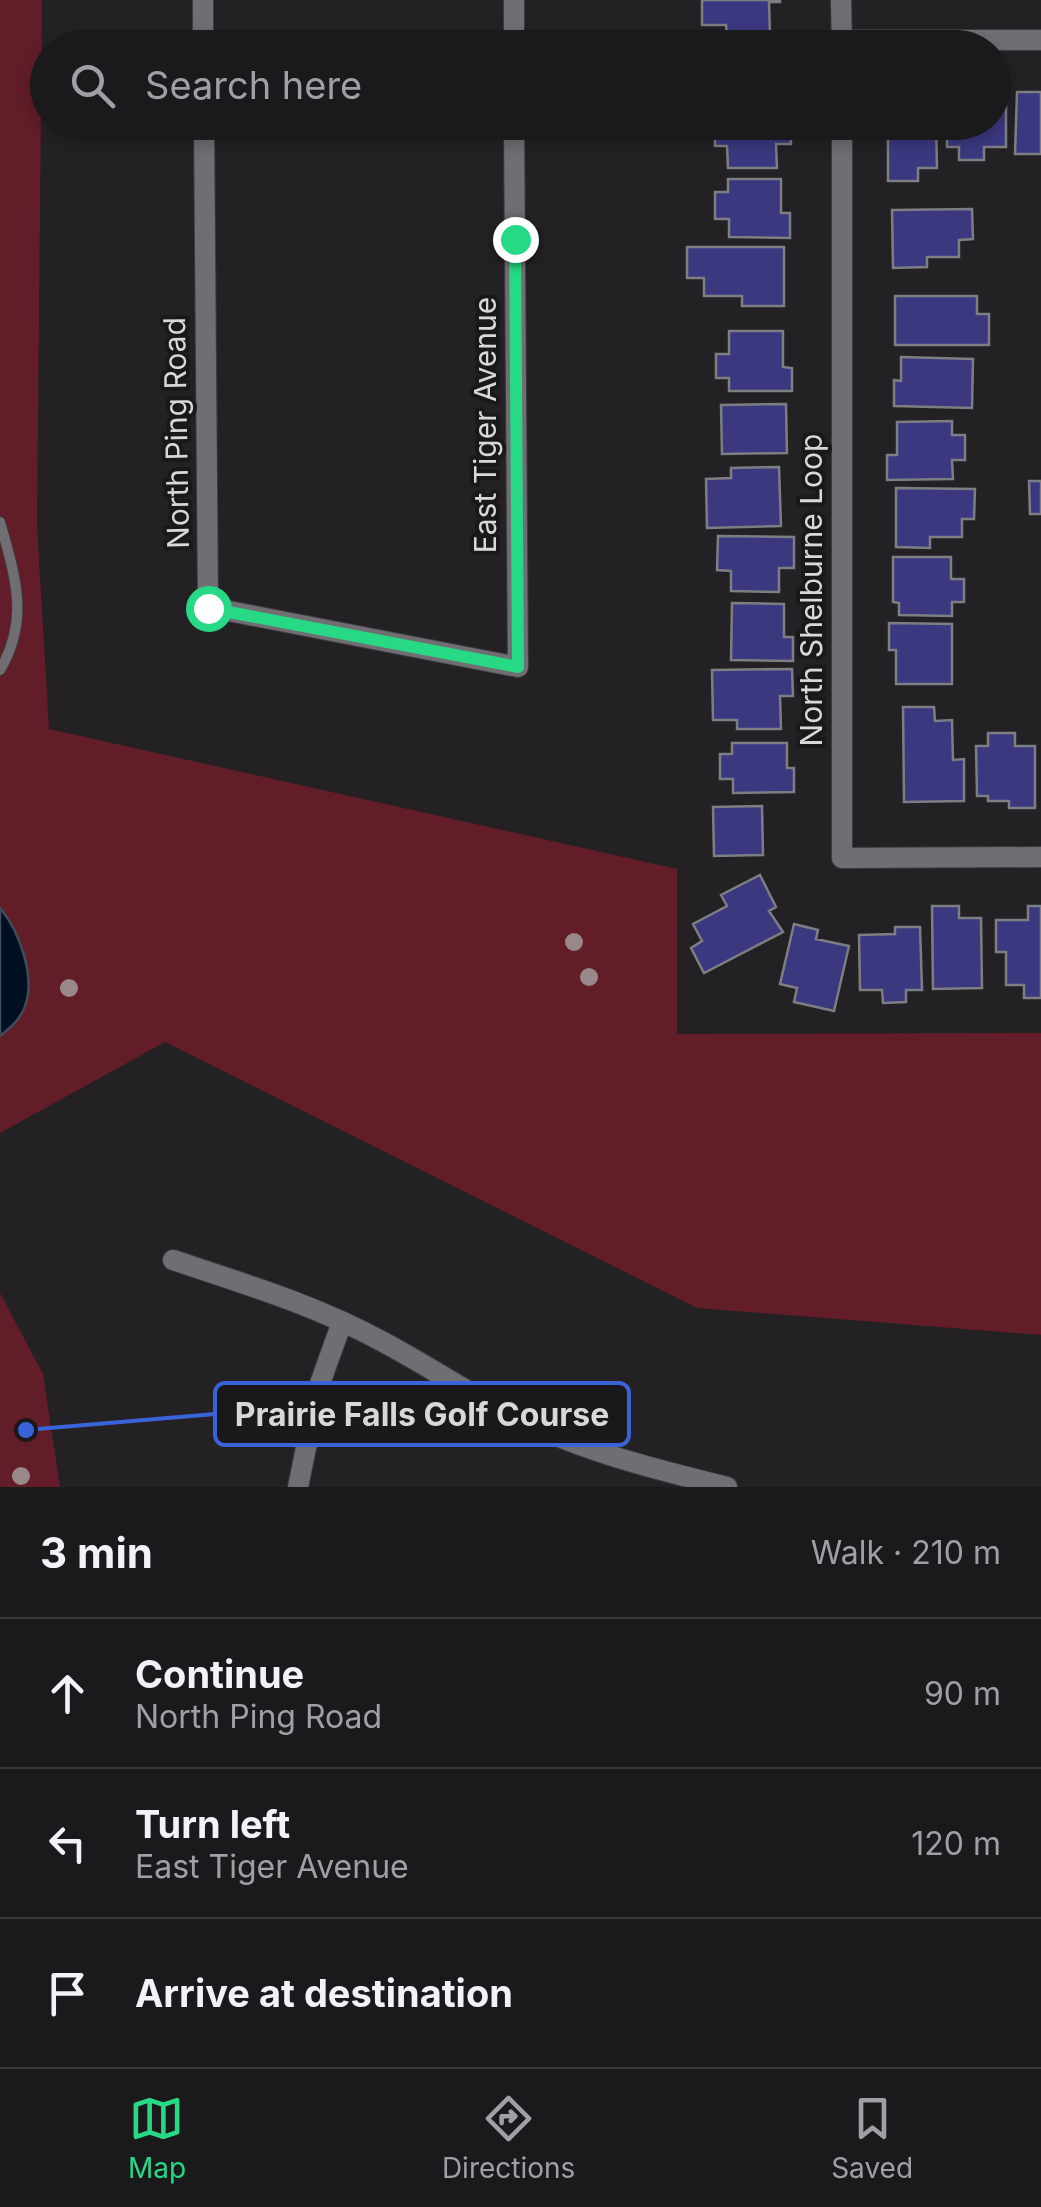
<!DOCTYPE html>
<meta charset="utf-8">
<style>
body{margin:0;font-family:Inter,sans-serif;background:#272628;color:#f1f3f6}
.stop{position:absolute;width:30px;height:30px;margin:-22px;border:8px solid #27d885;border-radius:50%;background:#fff}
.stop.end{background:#27d885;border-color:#fff;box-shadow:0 2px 10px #0008}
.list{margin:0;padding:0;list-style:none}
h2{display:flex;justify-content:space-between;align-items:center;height:130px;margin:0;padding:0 40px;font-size:42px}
h2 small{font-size:32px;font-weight:400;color:#9fa0a3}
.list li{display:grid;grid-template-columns:65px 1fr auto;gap:30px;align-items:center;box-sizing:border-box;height:150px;padding:0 40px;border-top:2px solid #38383a}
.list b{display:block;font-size:38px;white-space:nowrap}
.list p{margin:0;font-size:32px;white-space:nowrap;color:#9fa0a3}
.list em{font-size:32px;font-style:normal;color:#9fa0a3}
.icon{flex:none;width:55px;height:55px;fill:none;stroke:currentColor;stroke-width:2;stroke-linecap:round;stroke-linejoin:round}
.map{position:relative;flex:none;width:1041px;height:1487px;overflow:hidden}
.search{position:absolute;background:#1a191b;box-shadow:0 5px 15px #0003;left:30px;right:30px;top:30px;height:110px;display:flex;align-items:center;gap:25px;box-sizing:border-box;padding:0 35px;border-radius:55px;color:#9fa0a3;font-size:38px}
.sheet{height:580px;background:#1a191b}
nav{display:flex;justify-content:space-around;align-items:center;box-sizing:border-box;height:140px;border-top:2px solid #38383a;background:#1a191b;font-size:28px;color:#9fa0a3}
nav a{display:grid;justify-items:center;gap:5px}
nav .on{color:#27d885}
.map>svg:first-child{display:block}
.green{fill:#621d28}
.water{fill:#001022;stroke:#414c59;stroke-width:2.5}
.building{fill:#3b3880;stroke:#7d7e82;stroke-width:2.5}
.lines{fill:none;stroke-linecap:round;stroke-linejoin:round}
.service-casing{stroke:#3e3c3f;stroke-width:12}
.minor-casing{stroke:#3e3c3f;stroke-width:22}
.service{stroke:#706e72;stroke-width:10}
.minor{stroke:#706e72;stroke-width:20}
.tree{fill:#98888a}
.route{stroke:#27d885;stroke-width:12}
.labels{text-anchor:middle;stroke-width:8;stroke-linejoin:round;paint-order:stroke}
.street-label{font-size:30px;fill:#d9d7d9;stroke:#1a181b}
.leader{fill:none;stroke:#3963d8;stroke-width:4}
.callout-dot{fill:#3963d8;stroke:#1a181b;stroke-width:4}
.callout{fill:#1a181b;stroke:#3963d8;stroke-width:4}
.callout-label{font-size:32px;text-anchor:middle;font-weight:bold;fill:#d9d7d9}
</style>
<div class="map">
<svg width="1041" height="1487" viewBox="0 0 1041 1487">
<rect width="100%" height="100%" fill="#232124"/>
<path class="green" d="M0,0h42l-5,526 12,203 628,140v165l364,-1v302l-344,-27 -532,-266 -165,91z
M0,1293l43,81 17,113h-60z"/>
<path class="water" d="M0,908c19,22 36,69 25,98 -4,13 -15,22 -25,30z"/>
<path class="building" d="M702,0h78v2h-11l1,32 -43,1 -1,-10h-24z
M783,42v6h-54v-5z
M994,85h12v62h-22v13h-25v-13h-12v-25h47z
M1017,92h24v62h-26z
M715,122h75l1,22h-15l1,24h-49l-1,-22h-12z
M888,122h48l1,46h-19v13h-30z
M728,179h53v34h9v25l-61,-1v-18h-14v-27h13z
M972,209l1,30 -14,1v17h-32v10l-34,1 -1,-58z
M687,247h97v59h-42v-10h-38v-18h-17z
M895,296h82v18h12v31h-94z
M729,331h54v36l9,1v23h-63v-13h-13v-24h13z
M901,357l72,2 -1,49 -78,-2v-26l7,1z
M786,404l1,49 -65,1 -1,-49z
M952,421v14h13v25h-13l1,19 -66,1v-25h10v-33z
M779,467l2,59 -74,2 -1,-49 25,-1v-10z
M1029,481h12v33h-11z
M896,488l79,1 -1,30h-12v18h-32v11l-34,-1z
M718,536l76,1v31h-15v24l-48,-1v-20l-14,-1z
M893,557h58v22h13v23h-12v14l-53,-1v-12l-6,-1z
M732,603l52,1v33h9v24l-62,-1z
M889,623l63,1v60h-56v-34h-7z
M792,669l1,27h-13l1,33h-44v-9h-24l-1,-50z
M903,707h31l1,14 17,-1 1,40 11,-1v42l-60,1z
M988,733h27v13h20v62h-26v-7h-21v-5h-11l-1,-50h12z
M732,743h55v25h7v24l-61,1v-14h-13v-25h12z
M762,806l1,49 -49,1 -1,-49z
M760,875l16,32 -7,4 14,21 -79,41 -13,-25 11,-7 -9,-17 34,-18 -6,-11z
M932,906h27v12h22l1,70 -49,1z
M1028,906h13v92h-17v-13h-18v-33h-10v-32h32z
M794,924l24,6 -2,9 33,7 -15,65 -40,-9 3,-14 -17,-4z
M895,927h25l2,63h-16v12l-23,1 -1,-13h-22l-1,-55 36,-1z"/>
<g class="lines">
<defs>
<path id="service" d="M0,522c15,54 30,97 0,148"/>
<path id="minor" d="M203,0v48
M514,0v48
M841,0l1,48
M842,40h199
M204,122l4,485 310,60 -4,-545
M842,122v736l199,-1
M173,1260c72,24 145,46 212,83 58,31 112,70 174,94 54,22 112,36 168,50
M298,1487l20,-98 24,-67"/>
</defs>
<use href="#service" class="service-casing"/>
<use href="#minor" class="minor-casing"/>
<use href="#service" class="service"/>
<use href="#minor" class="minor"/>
</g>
<g class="tree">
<circle cx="574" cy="942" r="9"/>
<circle cx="589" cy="977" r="9"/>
<circle cx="69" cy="988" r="9"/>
<circle cx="21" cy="1476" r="9"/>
</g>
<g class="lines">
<path class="route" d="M208,608l310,59 -3,-428"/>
</g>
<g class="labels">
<g class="street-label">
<text transform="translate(486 425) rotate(-90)" y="10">East Tiger Avenue</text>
<text transform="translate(177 433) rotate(-91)" y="10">North Ping Road</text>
<text transform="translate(812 590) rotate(-90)" y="10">North Shelburne Loop</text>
</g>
</g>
<path class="leader" d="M26 1430L215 1414"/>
<circle class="callout-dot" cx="26" cy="1430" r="10"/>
<rect class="callout" x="215" y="1383" width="414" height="62" rx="10"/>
<g class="callout-label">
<text x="422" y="1426">Prairie Falls Golf Course</text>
</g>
</svg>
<div class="stop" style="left:208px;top:608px"></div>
<div class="stop end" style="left:515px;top:239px"></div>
<div class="search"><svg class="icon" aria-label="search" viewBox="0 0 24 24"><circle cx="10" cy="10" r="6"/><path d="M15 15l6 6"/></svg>Search here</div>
</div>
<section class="sheet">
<h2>3 min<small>Walk · 210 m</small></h2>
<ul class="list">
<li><svg class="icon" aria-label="ahead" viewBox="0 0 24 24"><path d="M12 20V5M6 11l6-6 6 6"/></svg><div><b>Continue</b><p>North Ping Road</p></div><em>90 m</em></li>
<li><svg class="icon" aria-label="left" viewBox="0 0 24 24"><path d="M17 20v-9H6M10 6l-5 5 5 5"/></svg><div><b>Turn left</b><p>East Tiger Avenue</p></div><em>120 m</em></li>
<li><svg class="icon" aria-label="arrive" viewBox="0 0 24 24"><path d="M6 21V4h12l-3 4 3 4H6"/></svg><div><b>Arrive at destination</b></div></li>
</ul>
</section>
<nav>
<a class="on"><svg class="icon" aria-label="map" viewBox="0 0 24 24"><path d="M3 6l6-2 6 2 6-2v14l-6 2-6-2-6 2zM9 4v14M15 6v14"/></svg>Map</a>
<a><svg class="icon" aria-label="directions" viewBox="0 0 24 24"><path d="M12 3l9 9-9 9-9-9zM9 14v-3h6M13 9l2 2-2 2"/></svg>Directions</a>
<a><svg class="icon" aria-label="saved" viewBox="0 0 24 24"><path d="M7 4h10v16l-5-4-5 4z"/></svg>Saved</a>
</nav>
